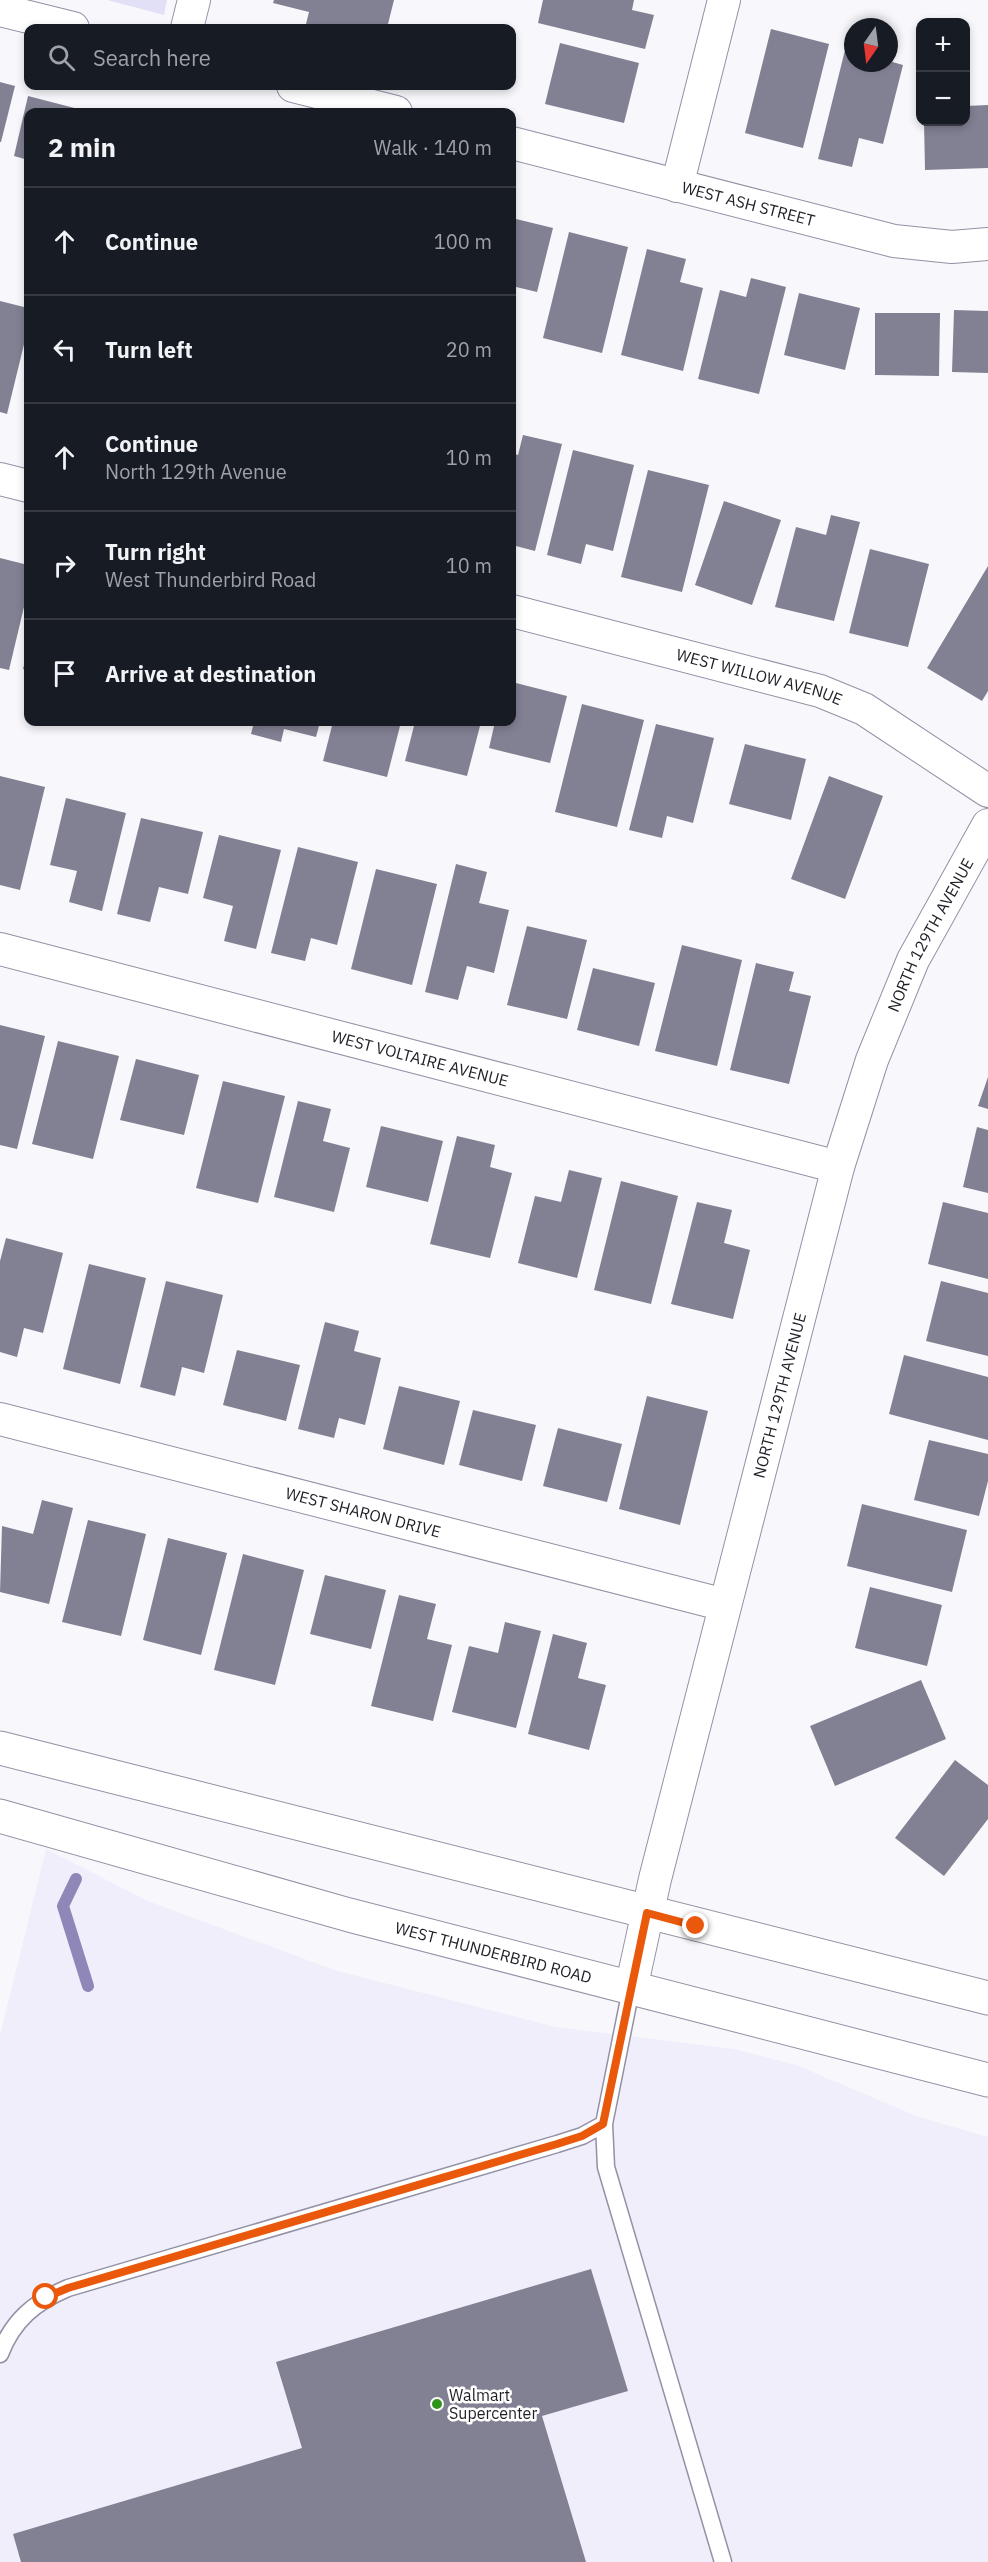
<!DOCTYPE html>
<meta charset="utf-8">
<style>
body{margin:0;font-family:"IBM Plex Sans",sans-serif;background:#20242c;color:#f1f3f6}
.controls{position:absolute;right:18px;top:18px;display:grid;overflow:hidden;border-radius:12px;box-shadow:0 3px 9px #0003}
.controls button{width:54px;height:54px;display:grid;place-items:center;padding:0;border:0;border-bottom:2px solid #363941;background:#171b24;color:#f1f3f6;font:30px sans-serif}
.compass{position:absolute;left:844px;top:18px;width:54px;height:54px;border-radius:50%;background:#171b24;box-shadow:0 3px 9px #0003;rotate:194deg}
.stop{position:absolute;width:18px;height:18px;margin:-14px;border:4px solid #ea580c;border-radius:50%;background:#fff}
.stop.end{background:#ea580c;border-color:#fff;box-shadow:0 2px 6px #0008}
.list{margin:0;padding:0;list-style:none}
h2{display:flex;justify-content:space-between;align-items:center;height:78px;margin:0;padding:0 24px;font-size:26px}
h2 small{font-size:20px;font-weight:400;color:#9ea1a6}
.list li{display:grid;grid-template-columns:39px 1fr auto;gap:18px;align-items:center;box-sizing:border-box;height:108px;padding:0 24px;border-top:2px solid #363941}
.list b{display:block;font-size:22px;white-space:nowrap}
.list p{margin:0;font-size:20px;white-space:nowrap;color:#9ea1a6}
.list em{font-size:20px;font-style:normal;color:#9ea1a6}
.icon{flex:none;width:33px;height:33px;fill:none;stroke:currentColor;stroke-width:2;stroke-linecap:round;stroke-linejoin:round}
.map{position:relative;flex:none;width:988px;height:2562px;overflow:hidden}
.search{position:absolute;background:#171b24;box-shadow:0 3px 9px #0003;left:24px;top:24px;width:492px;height:66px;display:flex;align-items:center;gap:15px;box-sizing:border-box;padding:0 21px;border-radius:12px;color:#9ea1a6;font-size:22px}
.panel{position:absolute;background:#171b24;box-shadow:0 3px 9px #0003;left:24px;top:108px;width:492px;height:618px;border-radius:12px}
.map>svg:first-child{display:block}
.built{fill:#efeefa}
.green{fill:#e2e0f7}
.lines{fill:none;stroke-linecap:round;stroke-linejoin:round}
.stream{stroke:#8f87b7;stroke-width:12}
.building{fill:#828093}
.service-casing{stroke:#9391a5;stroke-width:19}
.minor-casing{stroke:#9391a5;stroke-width:34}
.secondary-casing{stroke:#9391a5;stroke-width:35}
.service{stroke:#fff;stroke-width:16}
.minor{stroke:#fff;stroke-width:32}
.secondary{stroke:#fff;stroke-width:33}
.route{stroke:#ea580c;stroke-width:8}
.poi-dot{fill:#2f951a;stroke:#fff;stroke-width:2}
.labels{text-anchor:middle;stroke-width:5;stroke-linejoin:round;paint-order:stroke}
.street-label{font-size:16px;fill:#201f27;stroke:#fff}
.poi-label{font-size:16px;fill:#201f27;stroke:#fff;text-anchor:start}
</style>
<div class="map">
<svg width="988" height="2562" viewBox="0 0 988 2562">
<rect width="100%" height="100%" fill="#f8f8fc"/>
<path class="built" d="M46,1849l102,52 186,69 222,57 178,22 62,16 123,52 69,20v425h-988v-527z"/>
<path class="green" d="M107,0h60l-3,15z"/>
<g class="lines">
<path class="stream" d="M76,1879l-13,27 25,80"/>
</g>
<path class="building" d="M274,0h120l-7,28h-82l4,-16 -36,-9z
M543,0h91l-2,10 22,5 -9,34 -107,-26z
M771,29l58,15 -26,104 -58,-15z
M560,43l79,20 -15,60 -79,-19z
M845,50l8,2v11h36v-2l14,4 -20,79 -24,-6 -7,29 -34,-8z
M0,82l15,4 -14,56h-1z
M28,96l62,16h-62v48l-14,-4z
M988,105v63l-63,2 -1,-48h42v-16z
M512,218l41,10 -16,64 -25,-6z
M569,232l59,15 -26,106 -59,-15z
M647,249l39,10 -6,23 23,6 -20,83 -62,-16z
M751,278l35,9 -27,107 -61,-15 22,-89 26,7z
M799,293l61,15 -15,62 -61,-15z
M0,301l28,7v20l-21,86 -7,-2z
M954,310l34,1v62l-36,-1z
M875,313h65l-1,63 -64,-1z
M523,435l39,9 -27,107 -23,-6v-92l6,2z
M573,450l61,15 -21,86 -27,-7 -5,20 -34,-9z
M648,470l61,15 -27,107 -61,-15z
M724,501l57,19 -29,85 -57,-20z
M831,515l29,7 -26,99 -59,-14 21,-80 30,8z
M870,549l59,15 -21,83 -59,-14z
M0,558l28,7v25l-19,80 -9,-2z
M988,566v125l-6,10 -55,-33z
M28,649v21l-5,-1z
M512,682l55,14 -17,67 -61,-15 6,-26h17z
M582,704l62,16 -27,107 -62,-15z
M254,722h66l-4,15 -32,-8 -3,13 -30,-8z
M333,722h68l-14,55 -64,-16z
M415,722h66l-14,54 -62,-15z
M656,724l58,14 -21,85 -26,-7 -5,22 -33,-8z
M745,744l61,15 -15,61 -62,-16z
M0,776l45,11 -25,103 -20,-5z
M829,776l54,20 -38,103 -54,-20z
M66,798l60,15 -24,98 -33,-9 8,-31 -27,-6z
M141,818l62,14 -15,62 -29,-7 -9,35 -33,-8z
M219,835l62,15 -25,99 -32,-8 9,-35 -30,-8z
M298,847l60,15 -21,83 -26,-7 -6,23 -34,-8z
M456,864l31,8 -8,31 30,7 -15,63 -27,-7 -9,34 -33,-8z
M376,869l61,15 -25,101 -61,-16z
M527,926l60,14 -20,79 -60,-14z
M682,945l60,15 -25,106 -62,-15z
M756,963l38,9 -5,19 22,5 -22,88 -59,-14z
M593,968l62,15 -16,63 -62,-16z
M0,1025l45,11 -28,113 -17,-4z
M58,1041l61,15 -26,103 -61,-15z
M136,1059l63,16 -15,60 -64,-15z
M988,1077v32l-10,-3z
M223,1081l62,15 -27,107 -62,-15z
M298,1101l33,8 -8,32 27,7 -16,64 -60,-15z
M381,1126l62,15 -15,61 -62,-15z
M977,1127l11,3v63l-25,-6z
M457,1136l38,9 -5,22 22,6 -22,85 -60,-14z
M569,1170l33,8 -25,100 -59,-15 17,-67 26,6z
M621,1181l57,15 -27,108 -57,-14z
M697,1202l35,8 -8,33 26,7 -17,69 -62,-15z
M943,1202l45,11v66l-60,-15z
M6,1238l57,15 -20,80 -19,-5 -7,29 -17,-5v-91z
M89,1264l57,14 -26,106 -57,-15z
M166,1281l57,14 -19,78 -22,-6 -7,29 -35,-9z
M941,1281l47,12v63l-62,-15z
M325,1322l34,9 -5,20 27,7 -16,67 -26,-7 -5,20 -36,-9z
M237,1350l63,15 -14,56 -63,-16z
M904,1355l84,22v63l-99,-26z
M399,1386l61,15 -16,64 -61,-16z
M647,1396l61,15 -28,114 -61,-16z
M473,1410l63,15 -14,56 -63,-16z
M558,1428l64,16 -15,58 -64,-16z
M929,1440l59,14v27l-9,35 -65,-16z
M42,1500l31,8 -24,96 -49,-12 2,-66 31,8z
M862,1504l105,26 -15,62 -105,-26z
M88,1520l58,14 -25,102 -59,-14z
M168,1538l59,15 -26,102 -58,-15z
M243,1554l61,16 -29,115 -61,-15z
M325,1575l61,15 -15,59 -61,-15z
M870,1587l72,18 -15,61 -72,-18z
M399,1595l37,9 -9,35 25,6 -19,76 -62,-15z
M505,1622l36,9 -25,97 -64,-16 17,-66 29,7z
M553,1634l34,9 -9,35 28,7 -17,65 -61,-16z
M921,1680l25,59 -111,47 -25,-60z
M955,1760l33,25v34l-44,57 -49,-38z
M591,2269l37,122 -86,25 44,146h-565l-8,-28 289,-86 -26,-86z"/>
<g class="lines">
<defs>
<path id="service" d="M631,1989l-27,135 2,43 117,395
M0,2354c13,-34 35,-52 68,-66l489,-144 25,-8 22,-12"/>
<g id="minor">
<path d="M0,10l73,18"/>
<path d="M187,28l7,-28"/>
<path d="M293,86l103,26"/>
<path id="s1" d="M512,143l382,98 58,6 36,-3"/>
<path d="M677,186l47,-186"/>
<path d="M0,479l28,7"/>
<path id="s2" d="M512,611l308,80 44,18 124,82"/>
<path id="s3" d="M0,949l838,218"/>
<path id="s4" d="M0,1419l725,186"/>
<path id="s5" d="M631,1989l24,-110 183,-712 34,-107 41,-100 75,-135"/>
</g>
<g id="secondary">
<path d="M0,1748l988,250"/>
<path id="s6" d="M0,1816l349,99 639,165"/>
</g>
</defs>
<use href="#service" class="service-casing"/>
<use href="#minor" class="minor-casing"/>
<use href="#secondary" class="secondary-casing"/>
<use href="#service" class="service"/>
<use href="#minor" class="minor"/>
<use href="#secondary" class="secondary"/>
</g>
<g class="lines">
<path class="route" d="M46,2297l22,-9 489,-144 25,-8 21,-12 44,-211 49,13"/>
</g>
<circle class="poi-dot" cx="437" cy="2404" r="6"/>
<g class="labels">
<g class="street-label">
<text dy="6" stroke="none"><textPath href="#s1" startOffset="244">WEST ASH STREET</textPath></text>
<text dy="6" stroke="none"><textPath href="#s2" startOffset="256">WEST WILLOW AVENUE</textPath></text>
<text dy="6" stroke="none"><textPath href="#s5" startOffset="1098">NORTH 129TH AVENUE</textPath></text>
<text dy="6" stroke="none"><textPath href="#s3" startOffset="434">WEST VOLTAIRE AVENUE</textPath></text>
<text dy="6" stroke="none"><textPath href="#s5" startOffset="612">NORTH 129TH AVENUE</textPath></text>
<text dy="6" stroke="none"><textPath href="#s4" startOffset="375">WEST SHARON DRIVE</textPath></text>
<text dy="6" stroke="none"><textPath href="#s6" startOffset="512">WEST THUNDERBIRD ROAD</textPath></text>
</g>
<g class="poi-label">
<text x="449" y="2401">Walmart<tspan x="449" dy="18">Supercenter</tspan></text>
</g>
</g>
</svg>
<div class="controls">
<button>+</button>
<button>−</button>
</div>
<svg class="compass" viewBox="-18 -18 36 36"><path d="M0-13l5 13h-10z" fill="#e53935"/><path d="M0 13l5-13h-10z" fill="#9ea1a6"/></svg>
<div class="stop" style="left:46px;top:2297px"></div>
<div class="stop end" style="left:696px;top:1926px"></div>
<div class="search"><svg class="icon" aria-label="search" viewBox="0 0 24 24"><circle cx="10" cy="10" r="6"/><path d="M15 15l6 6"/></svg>Search here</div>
<section class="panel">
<h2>2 min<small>Walk · 140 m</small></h2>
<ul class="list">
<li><svg class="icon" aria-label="ahead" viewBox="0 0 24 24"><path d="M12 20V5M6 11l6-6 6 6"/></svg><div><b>Continue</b></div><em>100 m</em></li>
<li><svg class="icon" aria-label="left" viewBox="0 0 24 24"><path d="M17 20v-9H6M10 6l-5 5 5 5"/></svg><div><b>Turn left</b></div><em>20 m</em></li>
<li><svg class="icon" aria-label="ahead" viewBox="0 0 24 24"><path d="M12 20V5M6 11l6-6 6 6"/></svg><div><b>Continue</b><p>North 129th Avenue</p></div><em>10 m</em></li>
<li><svg class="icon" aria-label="right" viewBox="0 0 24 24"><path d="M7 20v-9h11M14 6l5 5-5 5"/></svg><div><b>Turn right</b><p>West Thunderbird Road</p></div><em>10 m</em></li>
<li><svg class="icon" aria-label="arrive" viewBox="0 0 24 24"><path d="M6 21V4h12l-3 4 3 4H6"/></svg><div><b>Arrive at destination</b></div></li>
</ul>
</section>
</div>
